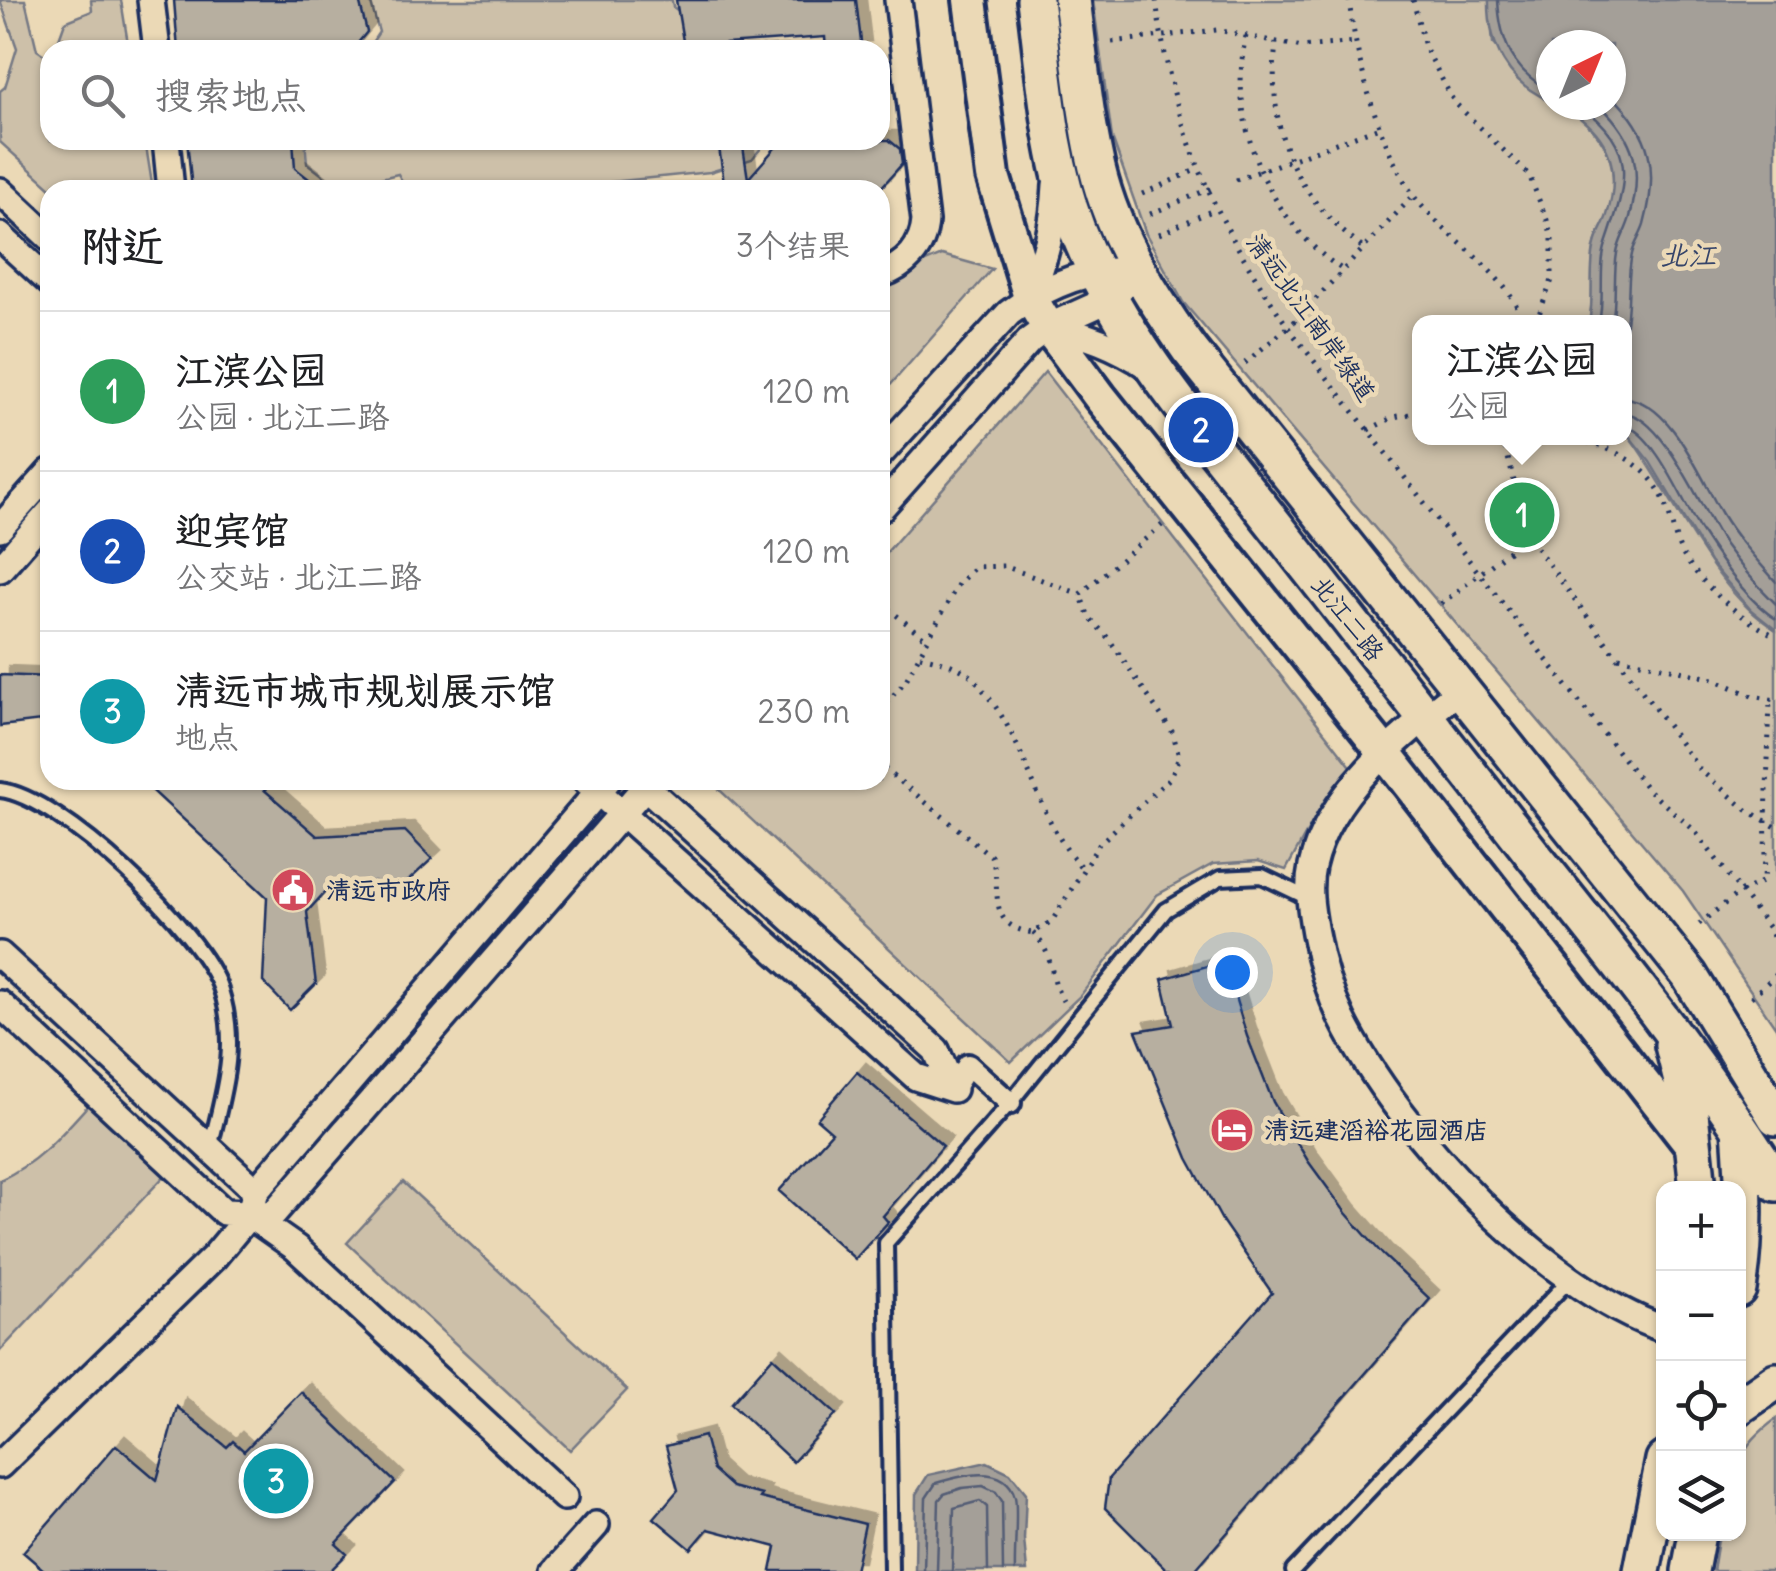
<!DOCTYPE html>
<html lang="zh">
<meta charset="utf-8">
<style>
body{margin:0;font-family:Delius,"LXGW WenKai TC",sans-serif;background:#f2f2f2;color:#202124}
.controls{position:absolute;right:30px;bottom:30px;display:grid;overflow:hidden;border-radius:20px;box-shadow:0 2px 8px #0004}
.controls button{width:90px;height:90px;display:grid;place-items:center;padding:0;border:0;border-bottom:2px solid #e0e0e0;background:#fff;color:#202124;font:50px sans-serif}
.compass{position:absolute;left:1536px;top:30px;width:90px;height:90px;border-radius:50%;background:#fff;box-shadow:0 2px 8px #0004;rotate:43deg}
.you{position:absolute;left:1232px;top:972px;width:35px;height:35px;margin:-25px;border:8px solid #fff;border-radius:50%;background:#1a73e8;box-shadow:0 0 0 15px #1a73e833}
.badge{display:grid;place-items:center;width:65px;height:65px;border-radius:50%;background:#d1495b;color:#fff;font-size:32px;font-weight:700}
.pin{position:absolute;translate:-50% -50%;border:5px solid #fff;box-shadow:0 2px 10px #0006}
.popup{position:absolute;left:1412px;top:315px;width:220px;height:130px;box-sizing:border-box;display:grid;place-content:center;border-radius:20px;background:#fff;filter:drop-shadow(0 2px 8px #0005);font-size:32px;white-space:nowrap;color:#757577}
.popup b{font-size:38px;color:#202124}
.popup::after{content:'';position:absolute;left:50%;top:100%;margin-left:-20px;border:20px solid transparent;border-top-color:#fff}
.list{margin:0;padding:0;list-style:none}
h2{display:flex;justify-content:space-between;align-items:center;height:130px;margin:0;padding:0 40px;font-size:42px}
h2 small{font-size:32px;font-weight:400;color:#757577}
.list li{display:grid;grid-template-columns:65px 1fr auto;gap:30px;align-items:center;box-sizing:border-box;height:160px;padding:0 40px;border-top:2px solid #e0e0e0}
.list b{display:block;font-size:38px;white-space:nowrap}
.list p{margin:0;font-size:32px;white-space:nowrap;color:#757577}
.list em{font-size:32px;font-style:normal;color:#757577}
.icon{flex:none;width:55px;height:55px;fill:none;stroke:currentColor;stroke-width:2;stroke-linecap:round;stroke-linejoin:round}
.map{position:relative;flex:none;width:1776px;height:1571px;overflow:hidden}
.search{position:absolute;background:#fff;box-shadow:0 2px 8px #0004;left:40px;top:40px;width:850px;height:110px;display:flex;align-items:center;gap:25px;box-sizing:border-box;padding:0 35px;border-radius:30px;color:#757577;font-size:38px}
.panel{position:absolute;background:#fff;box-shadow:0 2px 8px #0004;left:40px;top:180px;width:850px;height:610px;border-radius:30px}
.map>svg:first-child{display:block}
.green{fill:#cdc0a9;stroke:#747884;stroke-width:2.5}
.water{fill:#a49f98;stroke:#6d7281;stroke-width:2.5}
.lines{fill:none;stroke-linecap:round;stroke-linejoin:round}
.shore{stroke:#525c75;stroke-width:2.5}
.building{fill:#b7afa0;stroke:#1b2f5e;stroke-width:2.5;filter:url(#shadow)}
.service-casing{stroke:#1b2f5e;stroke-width:20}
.pedestrian-casing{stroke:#1b2f5e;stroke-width:28}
.minor-casing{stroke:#1b2f5e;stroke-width:32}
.tertiary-casing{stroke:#1b2f5e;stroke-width:40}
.secondary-casing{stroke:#1b2f5e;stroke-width:42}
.path{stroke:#1b2f5e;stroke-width:5;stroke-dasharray:2.5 8;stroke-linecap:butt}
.service{stroke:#ebd9b6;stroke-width:12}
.pedestrian{stroke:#ebd9b6;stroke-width:20}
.minor{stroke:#ebd9b6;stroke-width:25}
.tertiary{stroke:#ebd9b6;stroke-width:32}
.secondary{stroke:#ebd9b6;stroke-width:35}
.path-bridge{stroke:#1b2f5e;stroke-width:5;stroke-dasharray:2.5 8;stroke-linecap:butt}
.labels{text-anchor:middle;stroke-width:9;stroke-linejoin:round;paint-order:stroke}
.street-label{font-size:25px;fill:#1b2f5e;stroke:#ebd9b6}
.poi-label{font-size:25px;font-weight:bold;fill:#1b2f5e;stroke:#ebd9b6;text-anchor:start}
.water-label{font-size:28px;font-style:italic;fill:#36456a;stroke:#ebd9b6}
</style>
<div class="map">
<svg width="1776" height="1571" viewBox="0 0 1776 1571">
<defs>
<filter id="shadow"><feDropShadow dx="9" dy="-9" stdDeviation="0" flood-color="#0004"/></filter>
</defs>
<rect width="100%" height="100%" fill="#ebd9b6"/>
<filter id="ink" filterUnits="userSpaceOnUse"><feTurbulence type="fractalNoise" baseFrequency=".01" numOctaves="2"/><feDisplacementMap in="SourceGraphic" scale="20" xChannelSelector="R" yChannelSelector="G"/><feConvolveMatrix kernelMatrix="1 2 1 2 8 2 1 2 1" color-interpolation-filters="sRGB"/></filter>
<g filter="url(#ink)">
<path class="green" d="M0,0h25l12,50 13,9v81h95l8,50h-100l-53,-48v-51l5,-4 12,-39z
M91,0h30l8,50h-74l10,-28 27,-11z
M370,0h302l1,7 58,40 82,-2 1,5h-447l12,-18z
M1093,0h396l4,43 51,56 7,2v4c17,0 28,12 40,23 26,27 28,60 14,94 -3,7 -8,15 -10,22 -6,25 0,53 -6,78h-169v116h204l1,-7c47,59 86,160 151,199v398l-93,-137 -500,-589 -37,-68 -34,-96z
M305,140h463l-16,19 -42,13 -178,18h-125l-9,-16 -59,14 -32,-25z
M942,255l50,14 -112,128v-116z
M1045,372l308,397 -41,54 -26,47 -28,-9 -45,3 -56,31 -76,100 -70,67 -302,-282h171v-220z
M90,1103l79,68 -169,180v-171c39,-18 62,-46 90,-77z
M403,1182l224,208 -57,60 -223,-207z
M1776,1419v152h-63l6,-37h19v-71c8,-19 22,-32 38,-44z"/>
<path class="water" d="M1489,0h287v630l-25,-20 -41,-48 -60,-100 -25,-31 -1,-109h-35c6,-25 -1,-53 6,-78 2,-10 9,-19 12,-29 16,-50 0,-86 -47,-110h51v-60h-60v56c-43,-17 -63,-56 -62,-101z
M987,1462l23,11 16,20 -2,46 3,32h-112l1,-77 12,-19z"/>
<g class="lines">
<path class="shore" d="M1498,0c2,41 15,72 53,91
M1611,95c41,39 48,75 33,130 -3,10 -10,19 -12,29 -6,26 -1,53 -8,79
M1580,105c60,44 46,79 26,139 -8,24 -1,54 -7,78
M1600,105c36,35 43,64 30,112 -3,12 -11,24 -13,36 -4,23 0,46 -5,69
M1624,398c47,2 77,81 98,116 15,25 35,46 54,68
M1624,413c40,2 79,101 101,132 15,21 33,41 51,59
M1624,426c29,3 61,80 76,104 18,28 48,72 76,89
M924,1571l2,-73 10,-15c23,-7 70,-21 79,14 3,11 -1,58 0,74
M937,1571l2,-71 5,-6 18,-6 21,-2 13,6 6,9 1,70
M952,1571l2,-63 26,-7 7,6 1,64"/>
</g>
<path class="building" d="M174,0h185l8,32 -15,18h-174z
M676,0h180l6,50h-36l-1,-13 -141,10z
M187,140h106l2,28 28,22h-131z
M718,140h24l6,39 34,-39h107l11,9 2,15 -23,26h-154z
M0,675l50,2v43l-50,6z
M141,780h112l64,56 88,-5 27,28 -26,24 -71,-2 -28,31 9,72 -26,26 -27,-28 4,-85z
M1224,961l23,75 26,66 35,59 38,52 37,42 47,44 -235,271 -29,-1 -61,-61 4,-30 163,-185 -49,-71 -35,-64 -52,-127 37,-6 -11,-46z
M857,1072l86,74 -60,70 5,6 -33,37 -76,-68 53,-59 -15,-13z
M773,1357l63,57 -43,48 -62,-58z
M301,1392l94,90 -59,62 11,10 -17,17h-285l-22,-19 93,-107 41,35 20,-73 50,40 6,-6 11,10z
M704,1436l9,34 19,17 30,8 -2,3 105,26 -10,47h-84l5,-24 -68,-18 -17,20 -37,-31 24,-28 -12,-44z"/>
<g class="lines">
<defs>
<path id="service" d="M0,790c60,6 203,142 221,200 18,57 2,103 -11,158
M891,1571l-5,-328 124,-140 156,-193 54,-32 42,-2 46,22
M1293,1571l278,-293"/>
<path id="pedestrian" d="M953,1089l15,-24 42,38"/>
<path id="minor" d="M151,0l6,50
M166,140l5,50
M0,191l50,47
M0,236l50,46
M880,275c25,-9 43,-26 45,-54l-27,-221
M1030,297c15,-38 24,-71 26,-112
M1048,327c39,7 68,19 101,40
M880,454l129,-141c28,-21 68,-41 104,-42
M880,509l150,-169 18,-13 62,-28 28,-28
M0,528l50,-56
M0,569l50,-57
M1461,689c-57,45 -132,101 -149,177 -5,23 -1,44 3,67 5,29 14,59 27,86 56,113 201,269 322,310
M585,780l331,297 37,12
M638,780l298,270 17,39
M0,955l256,236 -7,24 -35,42 -214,208
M0,1004l224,208 49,2 378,-434
M256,1191l352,-411
M249,1215l47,33 268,249
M555,1571l41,-46"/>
<path id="tertiary" d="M970,0l23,176 37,121 18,30 52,70 284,355 310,396"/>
<path id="secondary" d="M1035,0c10,76 14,157 42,229 47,119 138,218 215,318 80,103 161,206 242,309 85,106 169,212 242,327
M1072,0c7,51 11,104 22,154 14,73 53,136 95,195l500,626 87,142
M1673,1045l17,69 8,74
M1738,1289c9,-54 6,-106 2,-161
M1738,1407l38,-26
M1642,1571l22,-111
M1690,1571l7,-37"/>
</defs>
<use href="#service" class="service-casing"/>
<use href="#pedestrian" class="pedestrian-casing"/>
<use href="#minor" class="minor-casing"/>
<use href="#tertiary" class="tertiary-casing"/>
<use href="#secondary" class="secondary-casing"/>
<path class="path" d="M1156,0c18,134 58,219 134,330l357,459 47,41 75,98 7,15
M1349,0c7,60 30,146 65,196 30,42 95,76 109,126
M1413,0l12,47 29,55 75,73 18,45 5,19v41l-16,42
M1172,35l45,-5 85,17 55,-5
M1246,36c-20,86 23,186 97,234
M1276,42c-9,88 16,152 87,206
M1236,180l146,-54
M1142,194l56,-25
M1159,234l57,-25
M1294,322l120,-127
M1368,430l26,-13 26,-5
M1503,438l25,98 172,234 47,40 29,17
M1567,438c44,7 87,27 101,73 5,15 7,30 15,44 21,32 58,65 93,81
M1080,594l82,-69
M880,602l46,37
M1441,604l87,-68
M920,656c16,3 36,9 50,19 8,6 14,17 20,24 40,52 48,124 93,170
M1619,657l95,22 38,17 24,4
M880,711l26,-31 52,-96 17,-17 29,-1 76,28
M880,759l5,10 106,87c13,34 -8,69 42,77l19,-12 47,-77 72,-67 8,-20 -6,-24 -64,-94 -20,-22 -9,-23
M1699,924l42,-33 23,-10 6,-181
M1033,933c22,21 15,42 30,68
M1751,997l25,-22"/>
<use href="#service" class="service"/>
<use href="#pedestrian" class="pedestrian"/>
<use href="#minor" class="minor"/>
<use href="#tertiary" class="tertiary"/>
<use href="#secondary" class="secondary"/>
<path class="path-bridge" d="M1112,42l60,-7
M1150,214l64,-27
M1245,363l49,-41"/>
</g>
</g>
<defs>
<symbol id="civic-disc" viewBox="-11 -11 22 22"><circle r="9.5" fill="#d1495b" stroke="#ebd9b6"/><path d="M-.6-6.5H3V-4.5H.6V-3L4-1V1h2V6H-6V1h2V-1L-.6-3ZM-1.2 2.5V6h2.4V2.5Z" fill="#fff"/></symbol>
<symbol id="hotel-disc" viewBox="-11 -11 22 22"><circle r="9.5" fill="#d1495b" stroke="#ebd9b6"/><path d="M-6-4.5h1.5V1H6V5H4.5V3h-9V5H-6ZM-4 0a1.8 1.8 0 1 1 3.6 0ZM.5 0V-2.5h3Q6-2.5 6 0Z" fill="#fff"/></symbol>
</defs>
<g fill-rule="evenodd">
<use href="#civic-disc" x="268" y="865" width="50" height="50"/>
<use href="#hotel-disc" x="1207" y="1105" width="50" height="50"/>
</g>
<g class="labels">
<g class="street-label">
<text transform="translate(1311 317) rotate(54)" y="9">清远北江南岸绿道</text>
<text transform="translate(1348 618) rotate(52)" y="9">北江二路</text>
</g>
<g class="poi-label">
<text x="326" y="899">清远市政府</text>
<text x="1264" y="1139">清远建滔裕花园酒店</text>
</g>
<g class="water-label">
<text x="1688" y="265">北江</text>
</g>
</g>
</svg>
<div class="controls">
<button>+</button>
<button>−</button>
<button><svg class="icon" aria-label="locate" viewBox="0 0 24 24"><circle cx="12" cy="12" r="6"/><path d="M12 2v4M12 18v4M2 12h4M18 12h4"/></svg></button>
<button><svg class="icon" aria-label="layers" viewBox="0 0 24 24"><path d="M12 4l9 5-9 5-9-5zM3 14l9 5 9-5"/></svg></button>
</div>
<svg class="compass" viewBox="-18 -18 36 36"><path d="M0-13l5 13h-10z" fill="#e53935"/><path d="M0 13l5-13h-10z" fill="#757577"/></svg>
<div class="you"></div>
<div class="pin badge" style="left:1522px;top:515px;background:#2e9e5b">1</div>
<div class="popup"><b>江滨公园</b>公园</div>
<div class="pin badge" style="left:1201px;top:430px;background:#1a4fb4">2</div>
<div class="pin badge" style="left:276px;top:1481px;background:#0f9aa8">3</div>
<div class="search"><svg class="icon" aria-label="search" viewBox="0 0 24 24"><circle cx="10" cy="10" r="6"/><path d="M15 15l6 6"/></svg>搜索地点</div>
<section class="panel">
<h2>附近<small>3个结果</small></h2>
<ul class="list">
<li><span class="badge" style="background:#2e9e5b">1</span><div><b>江滨公园</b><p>公园 · 北江二路</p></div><em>120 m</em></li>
<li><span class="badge" style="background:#1a4fb4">2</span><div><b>迎宾馆</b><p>公交站 · 北江二路</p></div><em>120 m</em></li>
<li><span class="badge" style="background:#0f9aa8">3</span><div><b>清远市城市规划展示馆</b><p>地点</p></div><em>230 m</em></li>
</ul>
</section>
</div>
